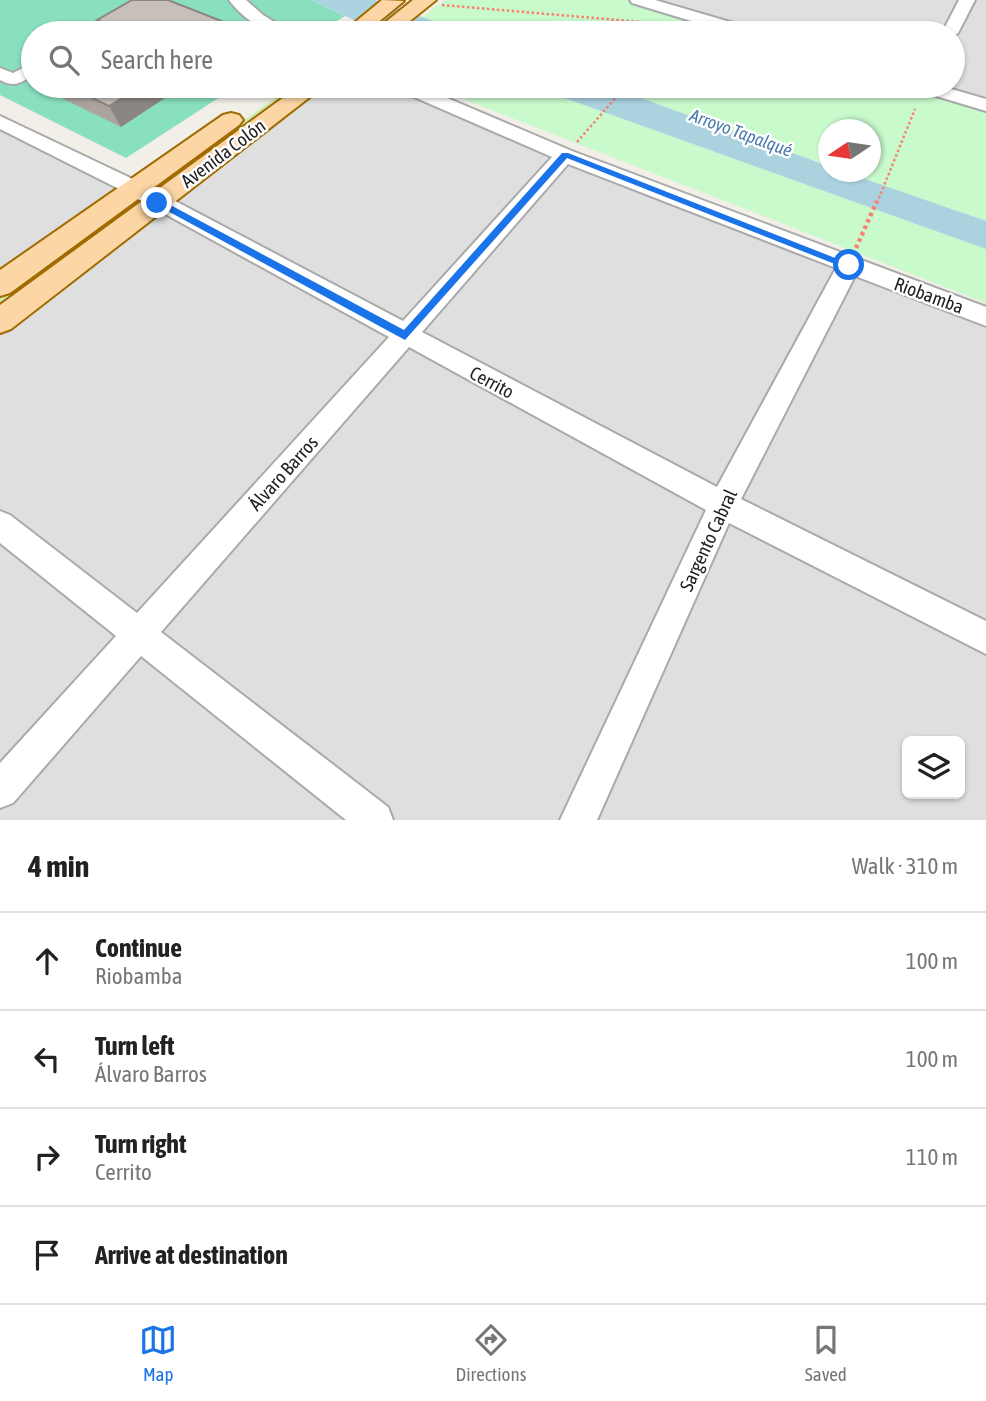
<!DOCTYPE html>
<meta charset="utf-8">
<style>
body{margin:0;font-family:"Asap Condensed",sans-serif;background:#f2f2f2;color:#222}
.controls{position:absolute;right:21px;bottom:21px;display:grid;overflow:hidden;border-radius:10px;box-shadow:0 2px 5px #0004}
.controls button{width:63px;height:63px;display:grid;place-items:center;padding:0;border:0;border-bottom:2px solid #e0e0e0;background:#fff;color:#222;font:35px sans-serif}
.compass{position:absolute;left:818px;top:119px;width:63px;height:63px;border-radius:50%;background:#fff;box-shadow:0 2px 5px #0004;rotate:257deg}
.stop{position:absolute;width:21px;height:21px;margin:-16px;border:5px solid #1a73e8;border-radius:50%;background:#fff}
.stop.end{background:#1a73e8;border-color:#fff;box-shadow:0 2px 7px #0008}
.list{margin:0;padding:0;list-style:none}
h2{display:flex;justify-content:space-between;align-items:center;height:91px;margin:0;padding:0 28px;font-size:30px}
h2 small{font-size:23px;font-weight:400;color:#767676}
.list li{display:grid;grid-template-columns:46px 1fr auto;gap:21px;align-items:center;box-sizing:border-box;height:98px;padding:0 28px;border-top:2px solid #e0e0e0}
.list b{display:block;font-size:26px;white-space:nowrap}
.list p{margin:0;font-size:23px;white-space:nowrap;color:#767676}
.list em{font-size:23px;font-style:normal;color:#767676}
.icon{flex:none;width:38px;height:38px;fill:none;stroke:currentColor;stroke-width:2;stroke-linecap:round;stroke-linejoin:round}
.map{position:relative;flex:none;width:986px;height:820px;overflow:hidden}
.search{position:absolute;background:#fff;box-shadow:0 2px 5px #0004;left:21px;right:21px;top:21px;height:77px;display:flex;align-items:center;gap:18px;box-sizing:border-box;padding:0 24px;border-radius:38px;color:#767676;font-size:26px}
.sheet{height:483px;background:#fff}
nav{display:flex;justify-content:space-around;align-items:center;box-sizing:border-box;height:98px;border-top:2px solid #e0e0e0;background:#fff;font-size:19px;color:#767676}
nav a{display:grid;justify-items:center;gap:4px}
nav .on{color:#1a73e8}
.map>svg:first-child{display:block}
.residential{fill:#e0dfdf;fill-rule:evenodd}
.grass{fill:#cdebb0}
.park{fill:#c8facc}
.pitch{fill:#88e0be}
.water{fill:#aad3df}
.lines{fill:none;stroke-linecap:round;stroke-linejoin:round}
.minor-casing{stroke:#a9a9a9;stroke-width:4}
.major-casing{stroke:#a06b00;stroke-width:4}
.path-far1{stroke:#fa8072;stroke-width:2.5;stroke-dasharray:2.5 2.5;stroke-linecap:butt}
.path{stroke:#fa8072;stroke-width:4.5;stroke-dasharray:3.5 3.5;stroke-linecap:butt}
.minor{fill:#fff;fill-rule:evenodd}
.major{fill:#fcd6a4;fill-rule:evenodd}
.wall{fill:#aba49e}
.shaded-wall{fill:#8b8681}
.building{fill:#c7bfb8;stroke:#8b8681;stroke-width:2}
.route{fill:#1a73e8}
.labels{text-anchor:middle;stroke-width:5;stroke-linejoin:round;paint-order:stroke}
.far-water-label{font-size:18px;font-style:italic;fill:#4a7aab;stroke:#fff}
.street-label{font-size:19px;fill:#222;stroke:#fff}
</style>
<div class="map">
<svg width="986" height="820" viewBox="0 0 986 820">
<rect width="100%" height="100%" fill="#f2efe9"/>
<path class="residential" d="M638,0h348v105l-64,-19h31v-53h-205z
M313,86h91l161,69 421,162v503h-986v-698l157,80zM907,741h53v53h-53z"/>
<path class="grass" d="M292,86h7l-130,94 -5,-2z
M111,219l5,3 -116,84v-7z"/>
<path class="park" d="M445,0h180l109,33h-268l-44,-16z
M430,86h101l455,163v54z
M608,86h298l80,24v111l-141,-49h25v-42h-42v36z"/>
<path class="pitch" d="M0,0h312l33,16 -27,17h-285v53h204l-111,72 -126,-63z"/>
<path class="water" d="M312,0h63l91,33h-85z
M531,86h77l220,80v6h17l141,49v28z"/>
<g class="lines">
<defs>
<path id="minor" d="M229,0h17l17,15 29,18c-26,1 -47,-12 -63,-33z
M630,0h25l99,29 2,4h-25l-99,-30z
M959,0h16l-17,33 -5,4v-4h-11z
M33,63v12c-12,8 -19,13 -33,5v-12l13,5z
M395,86h24l153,65 414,156v19l-131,-50 -114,223 245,122v33l-257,-131 -132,297h-37l146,-310 -297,-163 -248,285 227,175 5,13h-47l-205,-164 -128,147 -13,5v-45l116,-127 -116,-93v-32l10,4 127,98 252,-276 -262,-144 -127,-64v-13l141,67 262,138 149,-164 -154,-67zM568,164l268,104 -119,219 -295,-155z
M913,86h28l45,13v12l-70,-21z"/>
<path id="major" d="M382,0l22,1 -39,32h-23z
M413,0h23l-41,33h-23z
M299,86h25l-313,243 -11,4v-28z
M231,113l8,2 4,5 -4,5 -229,168 -10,3v-26l223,-155z"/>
</defs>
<use href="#minor" class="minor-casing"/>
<use href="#major" class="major-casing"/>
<path class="path-far1" d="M442,5l211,18
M577,142l49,-56
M877,203l38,-94"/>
<path class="path" d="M856,248l21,-47"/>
<use href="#minor" class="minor"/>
<use href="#major" class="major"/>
</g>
<path class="wall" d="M97,20l137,6 3,7h-146l10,-5z
M41,86h142l-62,41 -78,-38z"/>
<path class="shaded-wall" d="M234,26l3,7h-14z
M141,86h42l-62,41 -12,-21z"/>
<path class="building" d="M132,0h36l66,26 -11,7h-132l16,-9 -10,-4z
M67,86h74l-32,20z"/>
<path class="route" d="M562,153h6l285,112 -8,3 -278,-110 -162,182 -252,-137 8,-3 243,130z"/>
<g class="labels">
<g class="far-water-label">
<text transform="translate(741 133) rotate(20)" y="6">Arroyo Tapalqué</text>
</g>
<g class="street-label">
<text transform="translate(223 153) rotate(-37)" y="7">Avenida Colón</text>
<text transform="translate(929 295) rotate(20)" y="7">Riobamba</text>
<text transform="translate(492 382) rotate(28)" y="7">Cerrito</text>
<text transform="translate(283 473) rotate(-48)" y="7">Álvaro Barros</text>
<text transform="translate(708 540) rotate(-65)" y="7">Sargento Cabral</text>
</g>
</g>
</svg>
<div class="controls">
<button><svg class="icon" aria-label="layers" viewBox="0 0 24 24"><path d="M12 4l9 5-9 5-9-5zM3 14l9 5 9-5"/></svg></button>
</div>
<svg class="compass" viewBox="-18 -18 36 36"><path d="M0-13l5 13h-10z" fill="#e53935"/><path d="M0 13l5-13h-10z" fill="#767676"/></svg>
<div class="stop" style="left:849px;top:265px"></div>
<div class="stop end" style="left:157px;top:203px"></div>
<div class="search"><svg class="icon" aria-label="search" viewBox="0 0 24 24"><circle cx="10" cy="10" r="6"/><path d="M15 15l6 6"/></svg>Search here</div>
</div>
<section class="sheet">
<h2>4 min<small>Walk · 310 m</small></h2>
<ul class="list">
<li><svg class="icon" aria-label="ahead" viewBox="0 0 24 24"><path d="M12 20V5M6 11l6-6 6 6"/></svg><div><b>Continue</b><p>Riobamba</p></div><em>100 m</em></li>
<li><svg class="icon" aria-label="left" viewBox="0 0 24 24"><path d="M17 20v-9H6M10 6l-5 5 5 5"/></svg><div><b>Turn left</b><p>Álvaro Barros</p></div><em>100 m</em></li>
<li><svg class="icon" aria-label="right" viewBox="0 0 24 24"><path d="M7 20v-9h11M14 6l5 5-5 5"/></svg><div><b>Turn right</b><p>Cerrito</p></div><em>110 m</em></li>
<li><svg class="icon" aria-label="arrive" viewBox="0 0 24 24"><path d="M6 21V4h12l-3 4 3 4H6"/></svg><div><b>Arrive at destination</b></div></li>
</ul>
</section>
<nav>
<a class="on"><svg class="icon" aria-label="map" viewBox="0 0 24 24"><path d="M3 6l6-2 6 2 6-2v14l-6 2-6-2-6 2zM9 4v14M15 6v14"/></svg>Map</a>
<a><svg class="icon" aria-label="directions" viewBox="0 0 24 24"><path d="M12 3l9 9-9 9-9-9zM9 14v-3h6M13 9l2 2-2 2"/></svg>Directions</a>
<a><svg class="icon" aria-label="saved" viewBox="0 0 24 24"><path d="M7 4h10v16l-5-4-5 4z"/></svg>Saved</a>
</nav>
